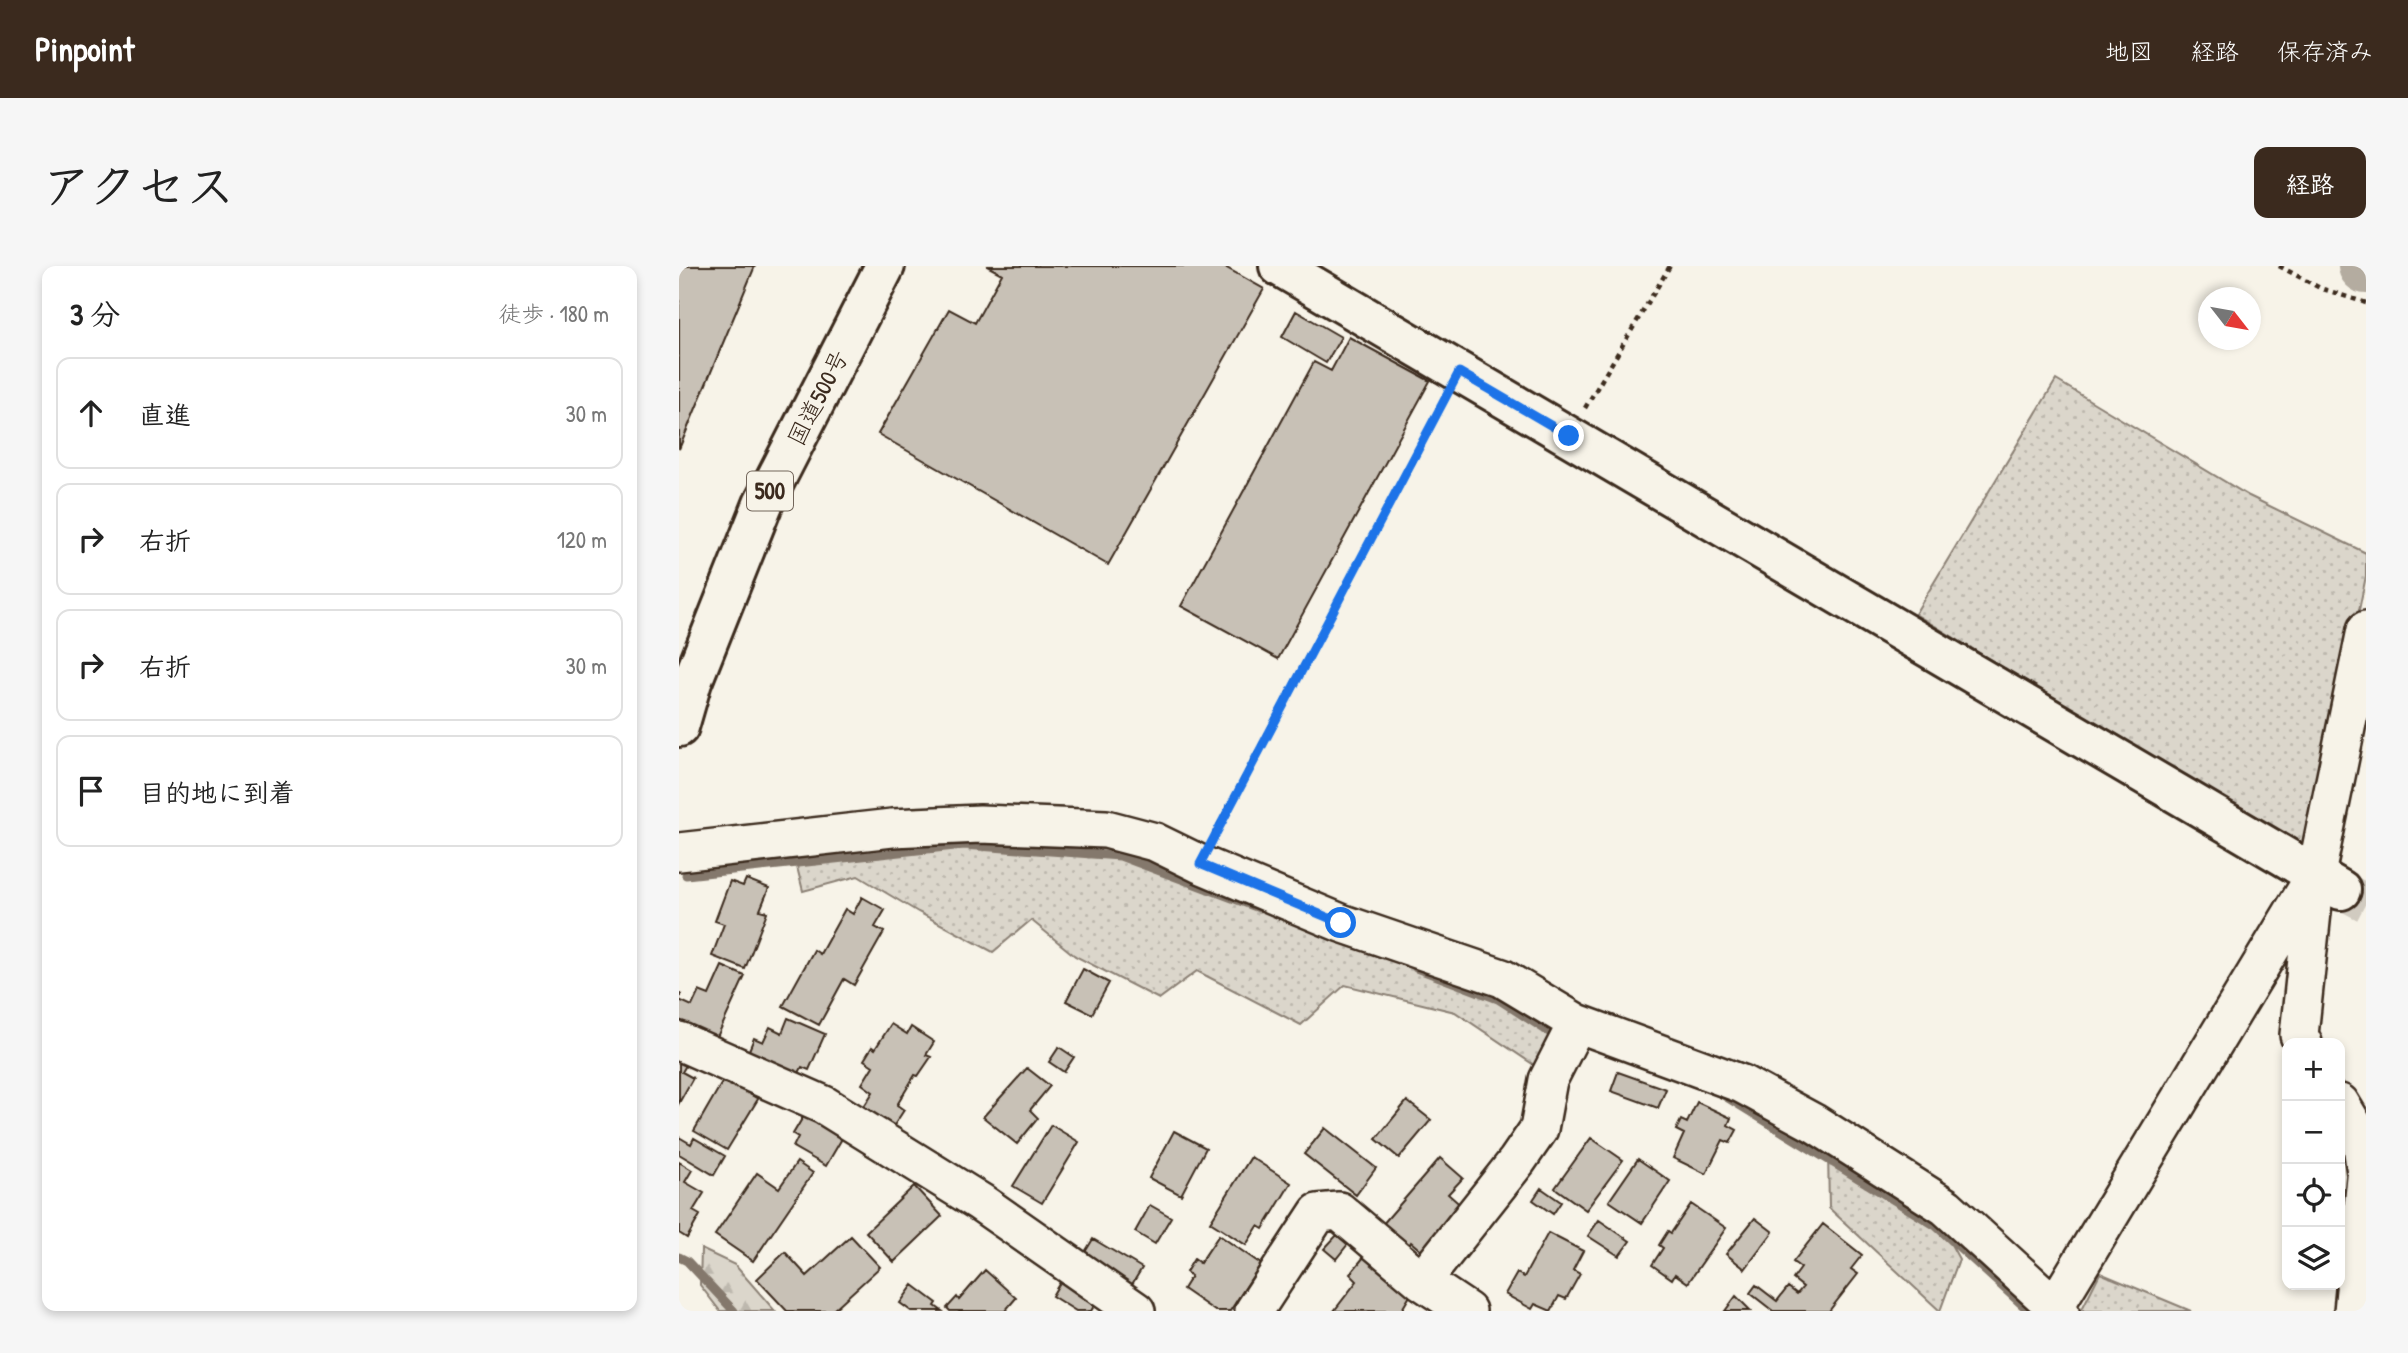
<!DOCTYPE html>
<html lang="ja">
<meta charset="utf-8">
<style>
body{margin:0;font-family:"Patrick Hand","Klee One",sans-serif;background:#f6f6f6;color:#222}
.controls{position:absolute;right:21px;bottom:21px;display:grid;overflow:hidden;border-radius:14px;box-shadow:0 4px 10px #0003}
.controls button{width:63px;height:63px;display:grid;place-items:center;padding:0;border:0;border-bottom:2px solid #e0e0e0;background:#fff;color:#222;font:35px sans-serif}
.compass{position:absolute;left:1519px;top:21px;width:63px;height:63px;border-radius:50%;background:#fff;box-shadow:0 4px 10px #0003;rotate:121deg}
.stop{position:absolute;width:21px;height:21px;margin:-16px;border:5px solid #1a73e8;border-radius:50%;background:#fff}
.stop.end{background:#1a73e8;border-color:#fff;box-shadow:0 2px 7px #0008}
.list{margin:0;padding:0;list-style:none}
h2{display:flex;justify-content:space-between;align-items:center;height:91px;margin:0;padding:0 28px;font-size:30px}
h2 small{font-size:23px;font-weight:400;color:#767676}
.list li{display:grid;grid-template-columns:46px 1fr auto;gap:21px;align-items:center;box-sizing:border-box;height:112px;margin:0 14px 14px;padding:0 14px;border:2px solid #e0e0e0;border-radius:14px}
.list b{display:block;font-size:26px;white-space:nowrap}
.list em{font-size:23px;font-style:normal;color:#767676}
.icon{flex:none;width:38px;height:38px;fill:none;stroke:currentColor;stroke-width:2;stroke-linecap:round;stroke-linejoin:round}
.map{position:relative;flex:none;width:1687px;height:1045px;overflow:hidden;border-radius:14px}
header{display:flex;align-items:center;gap:42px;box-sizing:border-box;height:98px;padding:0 35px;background:#3b2a1e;color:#fff}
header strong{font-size:33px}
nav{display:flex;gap:38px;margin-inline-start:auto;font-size:24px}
.intro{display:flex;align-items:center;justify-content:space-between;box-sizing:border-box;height:168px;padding:0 42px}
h1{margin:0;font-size:49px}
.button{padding:18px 32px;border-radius:14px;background:#3b2a1e;color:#fff;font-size:24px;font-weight:700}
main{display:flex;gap:42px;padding:0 42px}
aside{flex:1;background:#fff;border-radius:14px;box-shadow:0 4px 10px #0003}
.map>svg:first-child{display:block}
.grass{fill:url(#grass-dots);stroke:#8b8074;stroke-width:2}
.forest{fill:url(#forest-firs);stroke:#8b8074;stroke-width:2}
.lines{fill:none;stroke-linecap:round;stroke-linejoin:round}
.stream{stroke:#84786c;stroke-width:9}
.river{stroke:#b4aca0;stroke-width:54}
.building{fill:#c8c1b6;stroke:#3b2a1e;stroke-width:2}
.tertiary-tunnel{stroke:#d1cbc0;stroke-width:38;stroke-dasharray:38 19;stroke-linecap:butt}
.minor-casing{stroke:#3b2a1e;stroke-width:42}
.tertiary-casing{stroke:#3b2a1e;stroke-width:44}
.trunk-casing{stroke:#3b2a1e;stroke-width:44}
.path{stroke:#3b2a1e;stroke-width:4.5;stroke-dasharray:5 5;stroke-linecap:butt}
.minor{stroke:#f7f3e8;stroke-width:37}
.tertiary{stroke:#f7f3e8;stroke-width:38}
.trunk{stroke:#f7f3e8;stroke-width:38}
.route{stroke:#1a73e8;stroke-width:9}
.labels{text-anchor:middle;stroke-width:5;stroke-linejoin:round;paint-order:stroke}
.shield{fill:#f7f3e8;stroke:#73665b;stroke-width:2}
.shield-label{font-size:23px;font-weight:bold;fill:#3b2a1e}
.street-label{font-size:24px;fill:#3b2a1e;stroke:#f7f3e8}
</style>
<header>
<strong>Pinpoint</strong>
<nav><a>地図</a><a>経路</a><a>保存済み</a></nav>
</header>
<div class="intro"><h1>アクセス</h1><a class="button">経路</a></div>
<main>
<aside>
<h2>3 分<small>徒歩 · 180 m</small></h2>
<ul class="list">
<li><svg class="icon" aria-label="ahead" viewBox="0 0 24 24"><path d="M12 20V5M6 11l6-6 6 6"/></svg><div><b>直進</b></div><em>30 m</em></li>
<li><svg class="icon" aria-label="right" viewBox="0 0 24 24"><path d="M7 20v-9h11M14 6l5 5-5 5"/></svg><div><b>右折</b></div><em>120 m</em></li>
<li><svg class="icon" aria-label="right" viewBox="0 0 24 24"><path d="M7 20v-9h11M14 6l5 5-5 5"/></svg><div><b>右折</b></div><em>30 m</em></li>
<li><svg class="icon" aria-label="arrive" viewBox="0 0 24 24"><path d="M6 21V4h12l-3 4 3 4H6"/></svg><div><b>目的地に到着</b></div></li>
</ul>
</aside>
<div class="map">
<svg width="1687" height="1045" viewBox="0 0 1687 1045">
<defs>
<pattern id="grass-dots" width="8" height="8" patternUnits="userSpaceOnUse" patternTransform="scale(1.75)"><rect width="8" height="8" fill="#dbd6cb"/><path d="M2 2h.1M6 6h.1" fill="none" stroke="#bdb8ae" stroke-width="1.8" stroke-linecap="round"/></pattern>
<pattern id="forest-firs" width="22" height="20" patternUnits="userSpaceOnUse" patternTransform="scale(1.75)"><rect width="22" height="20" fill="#dbd6cb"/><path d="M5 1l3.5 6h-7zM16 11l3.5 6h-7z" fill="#bdb8ae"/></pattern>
</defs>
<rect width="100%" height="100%" fill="#f7f3e8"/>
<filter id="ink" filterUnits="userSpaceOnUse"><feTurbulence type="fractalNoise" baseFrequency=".0143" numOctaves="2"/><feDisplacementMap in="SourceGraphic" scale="14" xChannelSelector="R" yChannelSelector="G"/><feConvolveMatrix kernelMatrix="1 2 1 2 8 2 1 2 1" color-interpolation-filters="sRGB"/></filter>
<g filter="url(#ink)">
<path class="grass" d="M1377,114l193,116 117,57v23l-57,277 -394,-239z
M288,573l159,11 370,144 69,35 -31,36 -79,-53 -110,-27 -44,40 -104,-54 -38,28 -84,-43 -44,-36 -38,32 -75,-40 -60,-36 -55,15 -6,-24 25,-17z
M1149,885l108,66 23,42 -19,52 -111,-103z
M1421,1007l91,38h-107l-2,-2z"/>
<path class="forest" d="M22,983l34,16 40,46h-55l-20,-26z"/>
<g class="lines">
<path class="stream" d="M7,609l278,-30 156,11 139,52
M737,702l82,31 51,33
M1044,829l213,131 93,85
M0,991l8,4 47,50"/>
<path class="river" d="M1686,0l1,1"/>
</g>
<path class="building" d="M0,0h76l-76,183z
M308,0h236l41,23 -156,276 -230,-131 71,-125 26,14 27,-49z
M617,45l45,26 -15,26 -44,-26z
M670,71l81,44 -152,278 -97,-53 133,-244 17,9z
M67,613l23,9 -9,22 7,2 -22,57 -33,-13 12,-32 -9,-3 15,-40 13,5z
M183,631l23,13 -10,17 9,5 -30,53 -10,-6 -25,46 -36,-19 31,-56 6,4 25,-45 8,5z
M43,700l23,10 -28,61 -38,-17v-27l2,1 -2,6 13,6 7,-15 10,4z
M404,703l26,14 -17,31 -26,-13z
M109,752l37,16 -16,36 -7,-3 -5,10 -50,-22 7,-17 9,4 7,-15 12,6z
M212,758l16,10 4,-7 23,15 -8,13 5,2 -13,19 -3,-1 -18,30 7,5 -11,17 -30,-19 10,-16 -11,-8 11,-18 -9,-6 8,-13 3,2z
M380,781l15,10 -10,15 -15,-10z
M0,788l10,6 -7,12 11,6 -14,25z
M348,802l23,18 -20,24 8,8 -21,26 -34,-27z
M939,806l48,17 -8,19 -47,-17z
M45,813l34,20 -31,51 -33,-19z
M728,835l24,19 -32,38 -23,-19z
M1018,836l34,16 -3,7 9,5 -7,13 -7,-3 -17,34 -33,-16 11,-24 -8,-4 5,-10 6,3z
M127,846l38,23 -18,31 -33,-19 5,-10 -5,-3z
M372,859l28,17 -37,61 -29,-17z
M646,862l51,40 -20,27 -52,-41z
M495,865l32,17 -25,47 -32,-17z
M0,871l12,7 3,-6 31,18 -11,19 -35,-21z
M912,872l32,22 -37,50 -31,-22z
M572,891l40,26 -28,46 -5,-3 -12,19 -36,-23z
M761,892l23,20 -15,16 16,14 -39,46 -14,-12 -3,5 -26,-22z
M959,893l32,22 -28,42 -33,-22z
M0,896l13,8 -7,12 19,11 -11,18 7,4 -13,23 -8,-5z
M118,896l16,11 -60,88 -38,-26 42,-62 22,15z
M235,920l28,30 -48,46 -28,-30z
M862,922l20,14 -8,12 -20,-14z
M1012,938l35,24 -38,55 -13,-9 -3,5 -20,-14 11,-17 -4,-3 9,-14 3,2z
M471,939l21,12 -16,27 -20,-12z
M1076,952l18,14 -28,37 -19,-15z
M920,954l31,21 -11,15 -31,-20z
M1144,958l39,31 -11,14 7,5 -29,37h-56l-23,-18 6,-8 21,16 11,-14 9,7 6,-7 -10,-8 8,-11 -8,-6z
M869,967l35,18 -10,19 7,4 -14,25 -7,-3 -8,15 -16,-7 -3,5 -27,-15 12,-21 7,4z
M540,969l42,29 -31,47h-15l-32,-22 8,-13 -5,-4 8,-13 6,4z
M658,969l11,9 -12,15 -12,-10z
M172,970l29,31 -48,44h-45l-30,-32 28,-27 22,24z
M414,973l49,29 -11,18 -49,-29z
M689,986l46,37 -13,22h-67l23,-30 -7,-7z
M306,1004l31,28 -11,13h-55l-3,-3 10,-11 2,3z
M383,1013l35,22 -6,10h-15l-24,-15z
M234,1019l24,18 -2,3 7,5h-31l-11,-8z
M1057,1030l15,15h-26z"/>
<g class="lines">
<path class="tertiary-tunnel" d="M1662,624l25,13"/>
<defs>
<path id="minor" d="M0,586l213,-24 88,-4 126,5 49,13 45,22 141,59 161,55 75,45 165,61 72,39 132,84 114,104
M0,775l145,64 156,97 156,109
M1624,777l-4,-8 17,-161 50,-244
M1661,837l21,35 5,35
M743,1015l95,-120 22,-32 9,-49 29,-57
M1376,1040l261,-432
M575,1045l64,-98 21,-2 83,70 45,30
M1674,1045l13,-134"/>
<path id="tertiary" d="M600,0l1062,624"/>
<path id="trunk" d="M0,461l13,-45 71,-178 122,-238"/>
</defs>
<use href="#minor" class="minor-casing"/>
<use href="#tertiary" class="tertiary-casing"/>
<use href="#trunk" class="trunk-casing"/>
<path class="path" d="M1600,0l41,22 46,15
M906,142l85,-142
M535,569l230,-434"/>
<use href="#minor" class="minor"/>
<use href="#tertiary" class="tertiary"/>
<use href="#trunk" class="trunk"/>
</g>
</g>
<g class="lines" filter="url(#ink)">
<path class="route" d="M662,657l-141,-59 259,-492 110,64"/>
</g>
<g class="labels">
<rect class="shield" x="68" y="205.5" width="46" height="39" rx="5"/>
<g class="shield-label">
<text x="91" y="233">500</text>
</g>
<g class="street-label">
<text transform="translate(139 132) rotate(-63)" y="8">国道500号</text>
</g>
</g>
</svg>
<div class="controls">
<button>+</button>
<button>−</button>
<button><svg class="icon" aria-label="locate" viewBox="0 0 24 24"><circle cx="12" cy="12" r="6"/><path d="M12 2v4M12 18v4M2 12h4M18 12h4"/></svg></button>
<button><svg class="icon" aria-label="layers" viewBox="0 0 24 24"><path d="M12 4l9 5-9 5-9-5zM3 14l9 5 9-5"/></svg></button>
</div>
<svg class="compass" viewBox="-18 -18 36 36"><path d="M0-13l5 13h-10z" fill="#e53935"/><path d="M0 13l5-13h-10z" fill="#767676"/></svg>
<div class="stop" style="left:662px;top:657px"></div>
<div class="stop end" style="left:890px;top:170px"></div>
</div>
</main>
